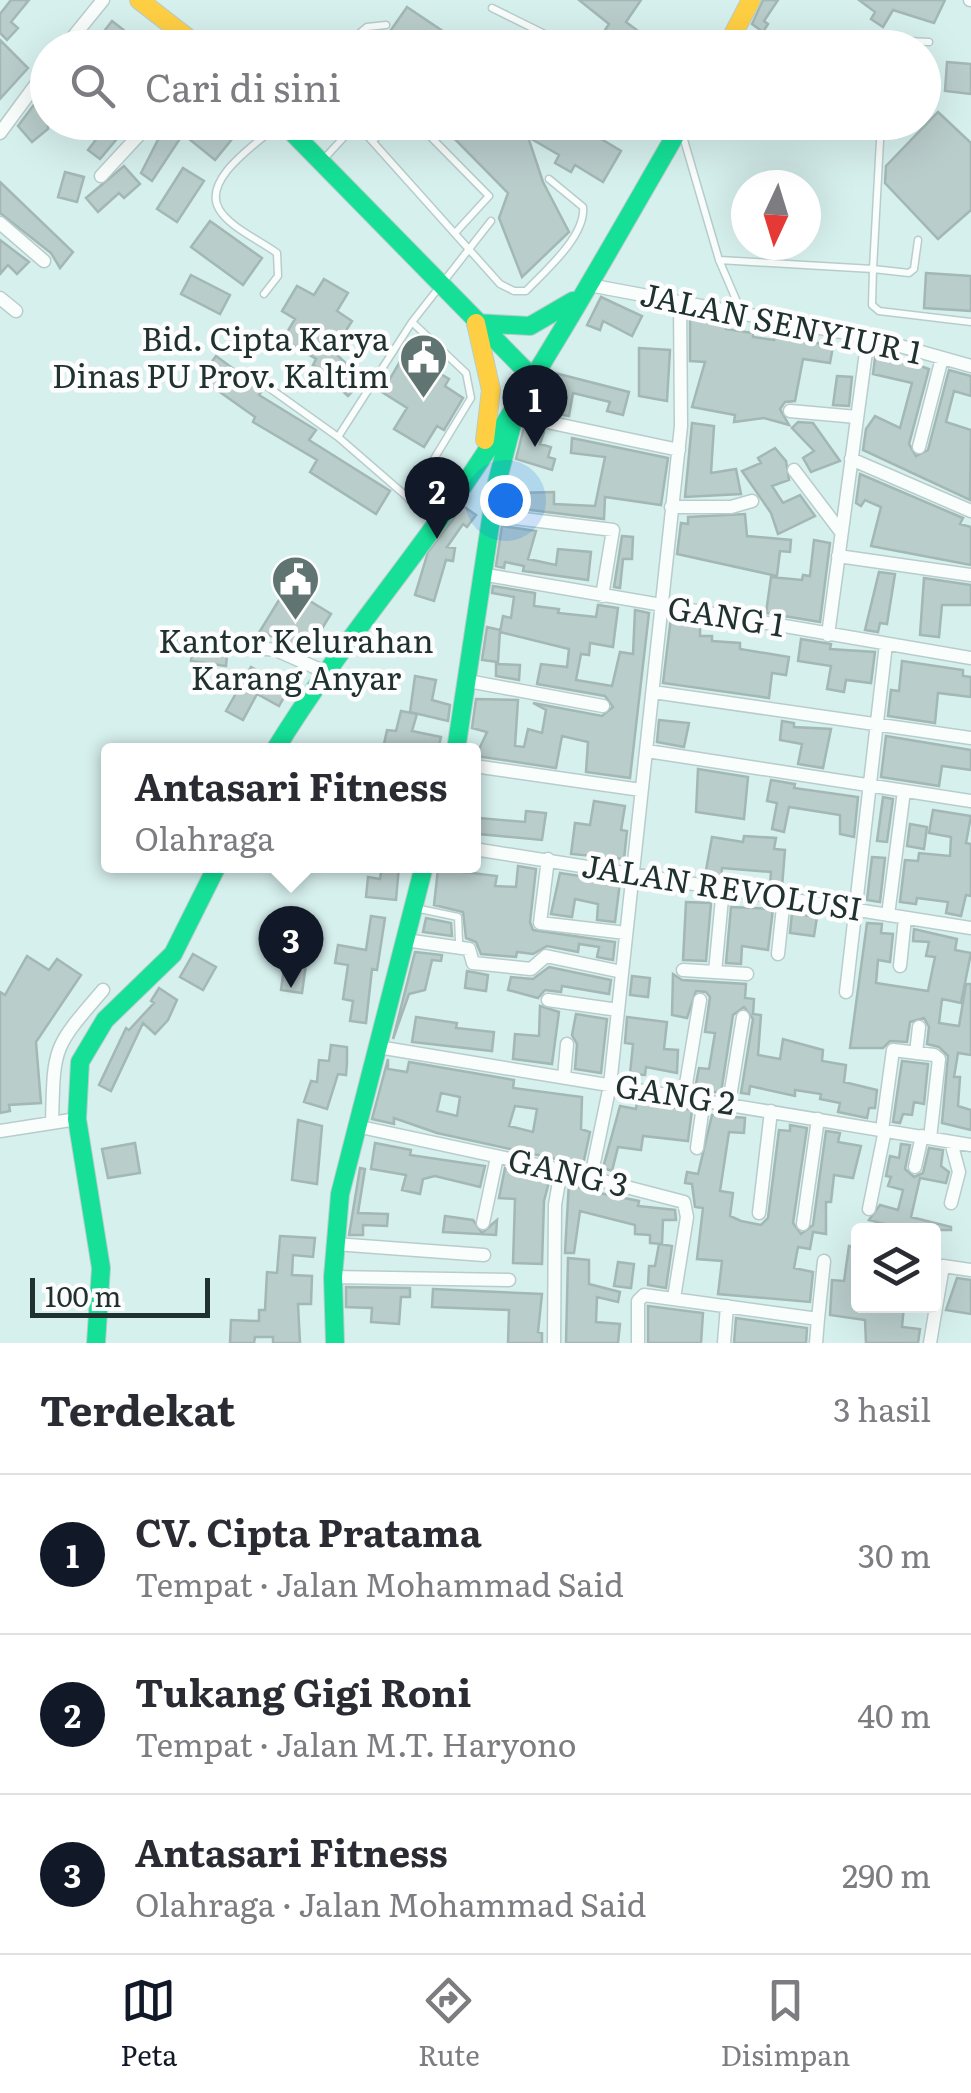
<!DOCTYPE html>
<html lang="id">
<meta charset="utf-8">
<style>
body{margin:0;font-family:Literata,serif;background:#f7f7f7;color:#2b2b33}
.controls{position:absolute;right:30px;bottom:30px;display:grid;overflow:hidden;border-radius:10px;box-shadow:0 10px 40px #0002}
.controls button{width:90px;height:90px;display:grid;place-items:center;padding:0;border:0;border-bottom:2px solid #e1e1e2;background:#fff;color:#2b2b33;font:50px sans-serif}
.compass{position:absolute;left:731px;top:170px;width:90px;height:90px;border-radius:50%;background:#fff;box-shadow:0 10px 40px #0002;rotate:184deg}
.scale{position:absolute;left:30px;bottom:25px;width:180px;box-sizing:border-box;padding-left:10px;border:5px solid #203230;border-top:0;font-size:28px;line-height:35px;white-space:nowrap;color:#203230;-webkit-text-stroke:8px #fdfdfd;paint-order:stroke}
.you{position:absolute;left:505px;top:500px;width:35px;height:35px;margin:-25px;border:8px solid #fff;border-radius:50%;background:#1a73e8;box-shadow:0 0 0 15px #1a73e833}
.badge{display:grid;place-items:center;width:65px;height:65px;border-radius:50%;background:#111827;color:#fff;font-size:32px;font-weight:700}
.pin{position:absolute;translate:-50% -82px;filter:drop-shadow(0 2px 5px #0008)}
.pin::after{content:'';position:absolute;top:52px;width:35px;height:30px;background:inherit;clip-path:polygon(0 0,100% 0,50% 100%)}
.popup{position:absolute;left:101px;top:743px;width:380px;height:130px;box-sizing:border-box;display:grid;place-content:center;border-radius:10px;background:#fff;filter:drop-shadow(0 2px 8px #0005);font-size:32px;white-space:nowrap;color:#7c7c81}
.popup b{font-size:38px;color:#2b2b33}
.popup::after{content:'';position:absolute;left:50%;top:100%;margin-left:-20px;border:20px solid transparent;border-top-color:#fff}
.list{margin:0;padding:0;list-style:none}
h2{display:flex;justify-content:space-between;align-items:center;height:130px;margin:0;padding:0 40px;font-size:42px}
h2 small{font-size:32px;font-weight:400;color:#7c7c81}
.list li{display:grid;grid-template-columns:65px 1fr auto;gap:30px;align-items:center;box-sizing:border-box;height:160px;padding:0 40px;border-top:2px solid #e1e1e2}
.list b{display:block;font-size:38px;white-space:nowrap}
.list p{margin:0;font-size:32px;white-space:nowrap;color:#7c7c81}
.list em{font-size:32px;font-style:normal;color:#7c7c81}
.icon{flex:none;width:55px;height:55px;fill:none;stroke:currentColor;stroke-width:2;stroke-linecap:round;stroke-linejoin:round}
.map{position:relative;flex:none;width:971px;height:1343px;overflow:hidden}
.search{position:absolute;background:#fff;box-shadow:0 10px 40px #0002;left:30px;right:30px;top:30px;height:110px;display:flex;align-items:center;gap:25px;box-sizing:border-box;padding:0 35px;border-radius:55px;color:#7c7c81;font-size:38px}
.sheet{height:610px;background:#fff}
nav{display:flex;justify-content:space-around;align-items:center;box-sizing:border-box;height:140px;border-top:2px solid #e1e1e2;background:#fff;font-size:28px;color:#7c7c81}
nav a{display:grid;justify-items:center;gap:5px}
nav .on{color:#111827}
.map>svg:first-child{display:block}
.building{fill:#b9cdcb;stroke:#a3b7b5;stroke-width:2.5;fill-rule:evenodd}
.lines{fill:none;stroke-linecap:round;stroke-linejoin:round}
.lane-casing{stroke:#b8cdcb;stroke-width:9}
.street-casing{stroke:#b8cdcb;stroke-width:15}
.fast-casing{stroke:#b8cdcb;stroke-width:20}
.slow-casing{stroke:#b8cdcb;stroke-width:20}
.lane{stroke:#f9fdfc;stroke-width:6}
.street{stroke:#f9fdfc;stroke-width:12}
.fast{stroke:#16e098;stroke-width:18}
.slow{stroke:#ffcf43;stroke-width:18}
.labels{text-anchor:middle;stroke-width:9;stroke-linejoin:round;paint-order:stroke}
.street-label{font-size:32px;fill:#203230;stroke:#fdfdfd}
.poi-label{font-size:32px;fill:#203230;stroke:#fdfdfd;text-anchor:end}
</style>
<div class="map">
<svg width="971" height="1343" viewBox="0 0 971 1343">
<rect width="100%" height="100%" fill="#d6f0ee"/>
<path class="building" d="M11,0h18l-18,22 7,6 -11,12 -7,-7v-19z
M579,0h62l-15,22 35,26h-32l-24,-18 4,-6z
M763,0h15l-14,21 4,3 -5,8 -11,-8z
M859,0h86l-11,23 -41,-13 -10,17 -12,-8 4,-7z
M407,7l61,41h-101l24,-18z
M112,21l22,17 -8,10h-35z
M0,40l28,28 -28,31z
M947,62l24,2v30l-26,-3z
M48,86v43l-16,13 -14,-16z
M938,112l33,31v67l-33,29 -53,-56 1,-17z
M88,122h43l-31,37 -12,-9 13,-17z
M167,122h79l-31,38 -32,-26 -31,47 -11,-8z
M438,122h135l48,29 -18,31 -28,-17 -4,7 -16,-9 4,-8 -31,-18 15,45 26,50 -47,45 -23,-59 9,-25z
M124,166l16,18 -16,14 -5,-5 -21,19 -12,-14z
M183,168l21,13 -27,41 -20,-13z
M65,172l19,5 -7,25 -19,-5z
M0,182l73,70 -13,16 -9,-15 -51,-40z
M210,221l52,37 -19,27 -52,-38z
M0,240l29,22 -12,12 -9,-9 -8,9z
M926,273l45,3v35l-47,-3z
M191,275l39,20 -10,19 -39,-20z
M324,279l24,14 -11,18 15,10 -19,30 30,29 -15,16 -17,-15 3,-3 -21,-13 3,-6 -33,-20 12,-20 -13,-8 15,-25 17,9z
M601,297l41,19 -10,20 -29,-15 -3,9 -13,-5z
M690,318l37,3 -1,8 27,4v4l21,3 1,-5 58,11 -3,17 -27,-4 -8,42 -10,1 -5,7 9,16 -25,-7 -30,4 1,-7 -43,-8 13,-45 -15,-1z
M639,348l31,2 -3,51 -28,-5z
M876,350l53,19 -20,75 7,12 12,-6 21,-80 22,6v20l-17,-5 -8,31 25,8 -1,70 -107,-50 3,-21 9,-13 25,12 12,-45 -39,-9z
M216,356l38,28 8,7 -3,4 57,35 -7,10 81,51 -14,23 -66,-42 7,-12 -64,-38 2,-5 -55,-39z
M401,360l19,11 4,-7 25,15 -4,7 18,12 -19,32 -7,-4 -13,21 -30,-18 13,-21 -25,-16z
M551,372l78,20 -6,23 -16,-4 3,-9 -37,-9 -4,23 -33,-6 2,-9 8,1z
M837,376l15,1 -3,29 -16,-1z
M798,422l15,1 27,38 -29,11 -8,-14 11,-7 -22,-23z
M692,423l22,3 -3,47 25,-4 5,25 -56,3z
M524,427l20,5 -4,12 11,3 -3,10 7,2 -3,11 -36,-11z
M572,438l96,20 -7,47 -56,-8 -1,22 -98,-12v-7l11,2v-9l37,-1v12l41,2 10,-49 -34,-4z
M775,448l11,13 3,19 -17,6 11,17 17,-8 15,21 -37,18 -7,-21 -29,-42 19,-8 -3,-5z
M860,474l103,44 -3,6 11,3v38l-100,-19 10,-39 -16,-7 -4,6 -5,-3z
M463,506l13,9 -9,12 -4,-3 -16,23 8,1 -2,13 -7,-1 -12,41 -19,-6 13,-43z
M745,514l2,22 44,4 -1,12 -10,-1 -3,25 -100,-22 4,-31 7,1v-7z
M502,526l34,5 -8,28 28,6 2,-16 33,3 -3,28 -65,-9 1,-5 -19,-4 -1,6 -8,-2z
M622,536l11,1 -1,22h-9l-3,29 -6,-1z
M814,540l16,3 -10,79 -54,-9 5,-36 31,3 1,-5 7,1z
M879,572l16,2 -8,50 -7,-1 -2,9 -13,-2z
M924,578l47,7v20h-29l-3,32 -19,-2z
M493,586l42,7 -1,13 25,3 -1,4 38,4 2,-12 20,3 -5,39 -23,-4 -1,12 -8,-1 -5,26 36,6 8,-34 13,2 2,-44 14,3 -19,165 -44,-6 2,-30 -26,-6 -6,32 -80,-12 11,-24 -15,-4 4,-29 42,1 -3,46 9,1 4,-18 14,4 4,-23 -13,-7 69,13 11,-9 -8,-11 -68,-12 4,-20 26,3 2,-18 -69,-17 3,-16 8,2 3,-21 -22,-4z
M287,587l44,27 -24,39 -47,-22z
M671,617l29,5v14h12v5l28,2v6l49,8 -3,18 -14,-2 -3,25 -106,-15z
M487,627l13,3 -2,32 -16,-2z
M801,639l30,5 -1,5 45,3 -4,31 -25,-3 -2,12 -17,-3 4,-23 -33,-5z
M192,651l35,4 -1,11 -35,-5z
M902,661l61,9v6l8,1v20l-33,-4 -3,30 -47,-7 3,-26 8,1z
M496,664l24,1 -1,15 -23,-4z
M251,667l38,21 -10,18 -22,-12 -14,26 -17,-9z
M415,676l21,4 -4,20 18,5 -2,16 -38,-9z
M401,711l16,3 -5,17 29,6 -3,13 -54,-6 3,-14 9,1z
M659,720l30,3 -5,24 -27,-5z
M782,721l12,2v4l37,2 -8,39 -25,-4 4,-20 -22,-4z
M886,736l85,14v20l-29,-4 -3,20 -58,-9z
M698,769l50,8 -4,42 -48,-7z
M771,780l24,4 -1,4 64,9 -4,40 -14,-3v-19l-51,-8 -5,25 -12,-3 5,-26 -10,-2z
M883,797l10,2 -6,43 -10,-1z
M594,801l31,5 -4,24 6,1 -3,28 -53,-5 4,-31 15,2z
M933,810l38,6 -5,27 5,1v52l-5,-1 -5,21 -15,-3 2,-11 -31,-4 -1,6 -16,-2 5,-42 13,1 1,-8 31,3 1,-19 -22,-4z
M526,811l20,2 -4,27 -63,-6 1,-16 45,4z
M910,824l17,3 -3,22 -17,-3z
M744,836l32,2 -2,11 11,1 -3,37 -12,-1 1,-14 -49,-4 -1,10 -16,-2 7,-39 31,5z
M872,857l13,1 -5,44 -13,-2z
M382,866h17l-3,34 -30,-3 2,-20 12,2z
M518,866l18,3 -6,53 3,8 82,12 -2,18 -16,-3 2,-10 -20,-3 -1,8 -31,-6 -14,8 -16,-2 -1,5 -35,-3 -5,-12 -10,-4 -3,-26 -29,-7 4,-36 59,7 -2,10 21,1z
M560,873l60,9 -5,40 -18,-2 1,-16 -23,-5 -3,18 -21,-3z
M686,902l25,1 -5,58 -23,-1z
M731,907l42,2 -5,41 -26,-4 -1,18 -15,-1z
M792,913l25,4 -3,19 -24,-3z
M371,916l14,2 -8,52 -5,-1 -6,54 -16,-2 3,-20 -10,-2 5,-34 -13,-2 3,-18 28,5z
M426,918l25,5 1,13 -29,-4z
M867,923l15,1 -1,9 12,1 -3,28 -12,-2 -2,23 52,8 7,-34 -9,-1 3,-14 -16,-1 1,-12 43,10 -2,11 16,3 -10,50 -19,-4 -3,24 20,3 7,-42h5v71l-13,-2 -4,24h6l-2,29 13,4v20l-29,-7 6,-67 -9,-9 -12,-3 2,-17 -5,-9 -14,4 -3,20 -17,-1 -7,7h-33z
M415,952l27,3 -1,6 -9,-1 -7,30 -16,4 -16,45z
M193,954l23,13 -13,23 -23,-13z
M286,954l21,3 -5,36 -21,-3z
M27,956l22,14 8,-11 24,16 -45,67 5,61 -32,2 1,6 -10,2v-121l5,3z
M549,967l62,13 -2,14 -47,-8 -1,6 -16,-2 -7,8 -30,-8 3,-13 22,2z
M467,971l21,4 -2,16 -21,-3z
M673,974l9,6 64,4 -1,14 9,1 -1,15 8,1 -3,40 22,4 3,-20 40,11 -1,11 24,4 -2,17 33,8 -2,18h-6l-2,10 -29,-6 2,-9 -20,-4 1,-5 -26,-4v6l-45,-10 -1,8 -8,-1 12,-74 -9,-12 -11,8 -12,78 -26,-4 4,-21 10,1 6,-36 -10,-1 5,-35 -4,-5 -10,-1 -9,27 -15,-3z
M632,976l18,2 -2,19 -18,-2z
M159,988l18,12 -9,20 -13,14 -12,-11 -32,68 -12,-6 27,-57 3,2 25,-27 -3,-2z
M540,1006l19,6 -7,52 -39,-5 2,-25 24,2z
M576,1014l31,5 -6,54 -26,-4 2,-25 -5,-9z
M416,1017l41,6 -1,5 38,4 -2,19 -80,-9z
M627,1017l40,5 -3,27 14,1 -1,23 -31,-6 -1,8 -15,-1 3,-30 -8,-1z
M331,1045l16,2v16l-1,12 -8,-1 -11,35 -23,-7 7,-21 6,1 2,-22 10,1z
M388,1059v10l19,3 2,-10 105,18 -1,8 69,9 -1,32 9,3 -7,33 -146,-32 -43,-15v6l-22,-5zM441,1093l19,4 -3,19 -20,-5zM515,1106l22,3 -4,23 -24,-6z
M902,1061l26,3 -4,40 -10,-2 -2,13 -9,-1 -3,9 -7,-1z
M637,1102l55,8 -4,31 -45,-5 -2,14 -23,-3 -6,24 -9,-3 17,-62 16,3z
M712,1115l33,3 -1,15 -15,-1 -9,59 13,2 -3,23 11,5 20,4 7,-7 11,-88 11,1v-6l17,3 -14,95 8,11 12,-9 13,-94 14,2 -2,9 23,4 -8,32 -19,-3 -3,27h-5v32l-13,-2 -3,17 -12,-2 -4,21 19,4 -3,30 -92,-8 4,-33 -25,-2 6,-51 -8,-1 -3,-23 -7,-1 2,-11 11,2z
M298,1120l24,6 -5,58 -25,-4z
M135,1143l5,30 -32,5 -6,-29z
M375,1143l36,7 -1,5 75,11 -5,21 -45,-11 -12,3 -3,15 -18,-4 4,-15 -35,-6z
M901,1144l9,1 -5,24 9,8 9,-4 6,-25 14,2 -2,16 8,6 -3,11 -26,-5 -9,39 40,10v3h-43l-39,-10 11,-15 18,5 5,-20 -15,-4 3,-9 -5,-1 4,-20 9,2z
M360,1168l5,1 -7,44 30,1 -1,12 -24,-1v10h-14z
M505,1168l45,10 -6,23 -2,63 -29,-1 2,-64 -16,-1z
M569,1182l16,8 54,11 -1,5 37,4 1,10h-13l-1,24 -12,-1v-8l-15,-1v-9l-55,-14 -6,42h-9z
M445,1216l28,4 9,13 15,-13 -1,15 -53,-3z
M280,1236l35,2 -2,19 -20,-2 -1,20 20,1 -1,28h-13l2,39h-27v-6h-18l-1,6h-24l1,-23 28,1v-11h6l2,-38 10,1z
M659,1244l13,2 -6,42 -18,-3 1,-19h6z
M849,1246l9,1v59h46l-2,21 18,2 -2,14h-52l-1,-23 -35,-5 2,-35 12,1z
M568,1258l21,2v24l31,8 -2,10 -21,-5 -1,25 24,2 -2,19h-52z
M618,1262l16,2 -3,24 -17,-2z
M957,1278l14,2v34l-25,-4z
M346,1287l64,1v9h-9l-2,27 -28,-2 1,-14 -26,-1z
M433,1289l109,5 -4,38 4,1v10h-34l1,-33 -77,-3z
M648,1306l55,7 -2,30h-53z
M736,1318l71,10 -1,15h-72z"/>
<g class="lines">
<defs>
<path id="lane" d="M492,8l81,40
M341,48l26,-21 19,-2
M894,48l14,-7 21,1
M924,82l1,20
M355,122l145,162 14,7h12c19,-20 60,-55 57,-84l-34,-28
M416,122l73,74 -33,36
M881,122l-8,147 36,4 5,-4 4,-29
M682,133l37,127 22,51
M374,140l17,-18
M321,162l36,-39
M719,260l154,9 -1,36 7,6 92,11
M264,294l14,-18 -1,-23c-16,-12 -48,-26 -58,-44 -18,-31 42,-68 61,-86
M261,382l77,55
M409,500l62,-102 -5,-25 -54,-51
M435,521l-97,-84 74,-115 79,-101
M415,908l43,9 1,24"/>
<path id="street" d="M970,0h1
M64,48l39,-48
M0,133l48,-65
M101,176l50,-54
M0,223l44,38
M589,285l279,52 103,29
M0,298l16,13
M790,411l67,6
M514,415l165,35
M919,447l23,-89
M851,459l120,52
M794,470l47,62
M671,507h60l21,-6
M491,515l122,15 -11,66
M838,556l133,19
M481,574l490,84
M828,635l40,-298
M184,640l92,10 47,21
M468,681l135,25
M653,692l318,46
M647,751l324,50
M474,766l167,24
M474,849l497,79
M548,859l-8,64 86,10
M888,915l16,-124
M405,940l64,9 4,14 58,6 15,-13 76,16
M778,954l6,-56
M900,966l5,-48
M683,970l64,4
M715,972l8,-84
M846,992l40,-348
M548,1000l70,10
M378,1047l593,98
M916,1053l3,-26
M564,1077l3,-33
M684,1096l16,-96
M729,1103l14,-86
M52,1123c2,-77 0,-74 51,-133
M356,1126l205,44 123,32 3,15 -13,81
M882,1130l11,-80 41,5 5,4 -9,79
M0,1131l77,-12
M951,1142l8,30 -8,31
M697,1148l7,-49
M915,1167l7,-31
M591,1177l19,-92 71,-659 -1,-124
M869,1209l16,-79
M759,1213l12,-102
M483,1223l14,-66
M803,1224l15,-105
M335,1244l149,11
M333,1277l176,3
M818,1319l6,-58
M554,1343l1,-138 6,-35
M638,1343v-42l6,-6 174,24 -2,24
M724,1343l3,-37
M930,1343l13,-77 28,4"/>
<path id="fast" d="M282,122l249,254
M476,323l54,3 43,-25
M275,750c59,-97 132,-181 195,-274 77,-114 144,-235 213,-354
M456,750l40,-264 20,-76
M96,1343l5,-75 -24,-149 3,-57 25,-42 68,-66 44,-88
M335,1343l-2,-66 7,-83 84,-328"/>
<path id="slow" d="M139,0l62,48
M726,48l25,-48
M476,323l15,67 -6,50"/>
</defs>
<use href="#lane" class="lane-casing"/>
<use href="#street" class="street-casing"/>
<use href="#fast" class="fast-casing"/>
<use href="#slow" class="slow-casing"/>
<use href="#lane" class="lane"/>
<use href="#street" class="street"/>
<use href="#fast" class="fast"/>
<use href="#slow" class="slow"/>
</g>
<defs>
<symbol id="civic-pin" viewBox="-11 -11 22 30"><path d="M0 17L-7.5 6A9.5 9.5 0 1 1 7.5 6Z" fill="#607472" stroke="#fdfdfd"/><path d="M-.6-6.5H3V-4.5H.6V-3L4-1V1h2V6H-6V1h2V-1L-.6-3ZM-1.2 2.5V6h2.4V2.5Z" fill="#fff"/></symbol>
</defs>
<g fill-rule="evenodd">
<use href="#civic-pin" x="396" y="330" width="55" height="75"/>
<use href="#civic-pin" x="268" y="552" width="55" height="75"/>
</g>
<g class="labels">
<g class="street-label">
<text transform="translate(781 324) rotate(12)" y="11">JALAN SENYIUR 1</text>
<text transform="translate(726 617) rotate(9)" y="11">GANG 1</text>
<text transform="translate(722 888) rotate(9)" y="11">JALAN REVOLUSI</text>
<text transform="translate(675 1095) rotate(9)" y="11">GANG 2</text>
<text transform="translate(568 1173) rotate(13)" y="11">GANG 3</text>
</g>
<g class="poi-label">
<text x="389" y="351">Bid. Cipta Karya<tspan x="389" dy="37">Dinas PU Prov. Kaltim</tspan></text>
<text x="296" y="653" text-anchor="middle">Kantor Kelurahan<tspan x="296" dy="37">Karang Anyar</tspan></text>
</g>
</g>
</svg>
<div class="controls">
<button><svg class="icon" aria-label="layers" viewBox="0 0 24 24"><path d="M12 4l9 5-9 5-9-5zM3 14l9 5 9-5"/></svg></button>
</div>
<svg class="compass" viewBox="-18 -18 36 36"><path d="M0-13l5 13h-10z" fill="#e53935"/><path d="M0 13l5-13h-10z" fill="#7c7c81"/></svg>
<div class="scale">100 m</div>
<div class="you"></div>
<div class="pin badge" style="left:535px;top:447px">1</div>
<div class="pin badge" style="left:437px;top:539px">2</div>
<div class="pin badge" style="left:291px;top:988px">3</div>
<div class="popup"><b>Antasari Fitness</b>Olahraga</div>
<div class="search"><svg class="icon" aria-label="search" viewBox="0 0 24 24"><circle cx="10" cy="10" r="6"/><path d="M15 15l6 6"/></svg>Cari di sini</div>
</div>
<section class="sheet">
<h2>Terdekat<small>3 hasil</small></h2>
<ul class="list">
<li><span class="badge">1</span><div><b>CV. Cipta Pratama</b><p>Tempat · Jalan Mohammad Said</p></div><em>30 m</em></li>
<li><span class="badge">2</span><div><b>Tukang Gigi Roni</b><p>Tempat · Jalan M.T. Haryono</p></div><em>40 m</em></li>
<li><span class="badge">3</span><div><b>Antasari Fitness</b><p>Olahraga · Jalan Mohammad Said</p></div><em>290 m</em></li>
</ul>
</section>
<nav>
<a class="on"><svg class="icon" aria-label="map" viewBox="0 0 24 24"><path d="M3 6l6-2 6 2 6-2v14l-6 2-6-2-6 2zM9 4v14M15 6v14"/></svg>Peta</a>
<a><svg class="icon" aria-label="directions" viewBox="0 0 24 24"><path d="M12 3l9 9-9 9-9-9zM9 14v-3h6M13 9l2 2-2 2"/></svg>Rute</a>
<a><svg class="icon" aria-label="saved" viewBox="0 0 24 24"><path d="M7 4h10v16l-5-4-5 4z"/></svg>Disimpan</a>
</nav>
